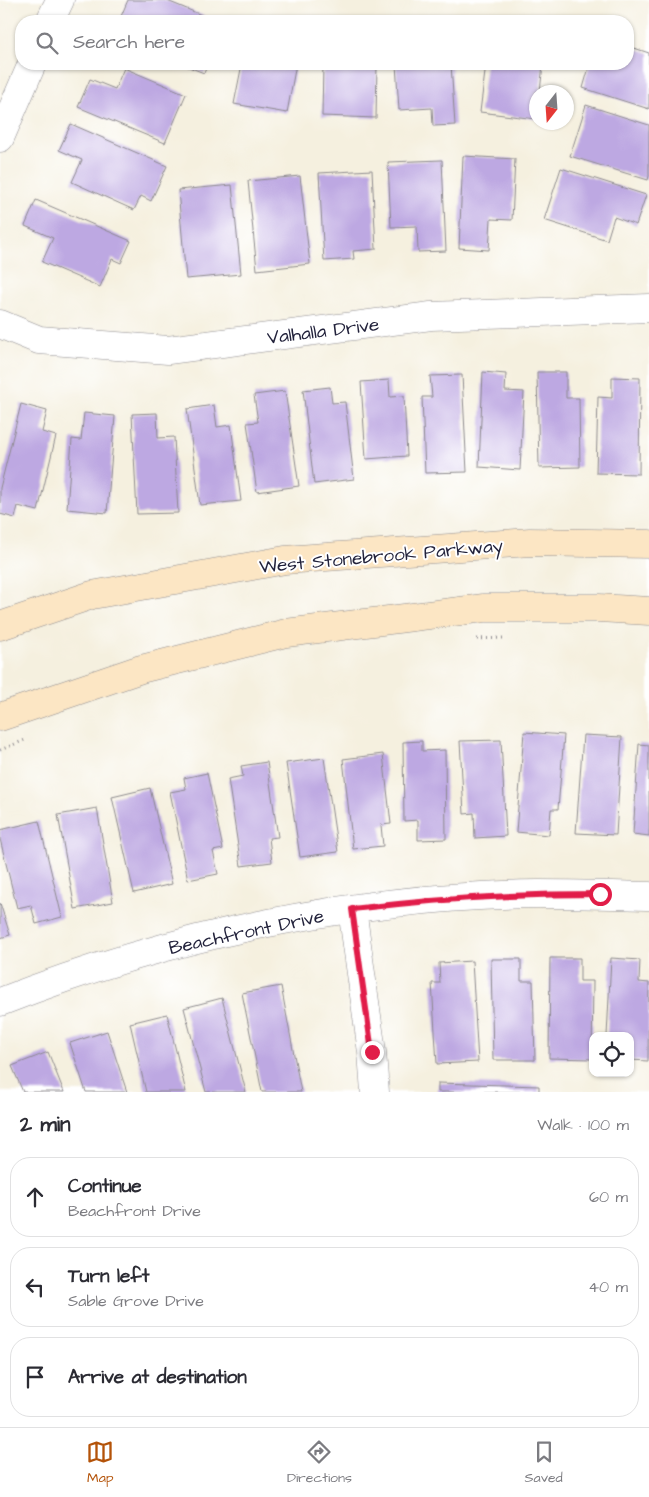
<!DOCTYPE html>
<meta charset="utf-8">
<style>
body{margin:0;font-family:"Architects Daughter",sans-serif;background:#f2f2f3;color:#2b2b33}
.controls{position:absolute;right:15px;bottom:15px;display:grid;overflow:hidden;border-radius:10px;box-shadow:0 1px 4px #0004}
.controls button{width:45px;height:45px;display:grid;place-items:center;padding:0;border:0;border-bottom:1px solid #e1e1e2;background:#fff;color:#2b2b33;font:25px sans-serif}
.compass{position:absolute;left:529px;top:85px;width:45px;height:45px;border-radius:50%;background:#fff;box-shadow:0 1px 4px #0004;rotate:197deg}
.stop{position:absolute;width:15px;height:15px;margin:-11px;border:4px solid #e11d48;border-radius:50%;background:#fff}
.stop.end{background:#e11d48;border-color:#fff;box-shadow:0 1px 5px #0008}
.list{margin:0;padding:0;list-style:none}
h2{display:flex;justify-content:space-between;align-items:center;height:65px;margin:0;padding:0 20px;font-size:21px}
h2 small{font-size:16px;font-weight:400;color:#7c7c81}
.list li{display:grid;grid-template-columns:32px 1fr auto;gap:15px;align-items:center;box-sizing:border-box;height:80px;margin:0 10px 10px;padding:0 10px;border:1px solid #e1e1e2;border-radius:20px}
.list b{display:block;font-size:19px;white-space:nowrap}
.list p{margin:0;font-size:16px;white-space:nowrap;color:#7c7c81}
.list em{font-size:16px;font-style:normal;color:#7c7c81}
.icon{flex:none;width:28px;height:28px;fill:none;stroke:currentColor;stroke-width:2;stroke-linecap:round;stroke-linejoin:round}
.map{position:relative;flex:none;width:649px;height:1092px;overflow:hidden}
.search{position:absolute;background:#fff;box-shadow:0 1px 4px #0004;left:15px;right:15px;top:15px;height:55px;display:flex;align-items:center;gap:12px;box-sizing:border-box;padding:0 18px;border-radius:20px;color:#7c7c81;font-size:19px}
.sheet{height:335px;background:#fff}
nav{display:flex;justify-content:space-around;align-items:center;box-sizing:border-box;height:70px;border-top:1px solid #e1e1e2;background:#fff;font-size:14px;color:#7c7c81}
nav a{display:grid;justify-items:center;gap:2px}
nav .on{color:#b45309}
.map>svg:first-child{display:block}
.building{fill:#bda8e2}
.lines{fill:none;stroke-linecap:round;stroke-linejoin:round}
.street-casing{stroke:#8c898d;stroke-width:29}
.secondary-casing{stroke:#8c898d;stroke-width:29}
.path{stroke:#8c898d;stroke-width:3;stroke-dasharray:1 4;stroke-linecap:butt}
.street{stroke:#fff;stroke-width:28}
.secondary{stroke:#fce6c4;stroke-width:28}
.route{stroke:#e11d48;stroke-width:6}
.labels{text-anchor:middle;stroke-width:4;stroke-linejoin:round;paint-order:stroke}
.street-label{font-size:19px;fill:#22223b;stroke:#fff}
</style>
<div class="map">
<svg width="649" height="1092" viewBox="0 0 649 1092">
<rect width="100%" height="100%" fill="#fff"/>
<filter id="ink" filterUnits="userSpaceOnUse"><feTurbulence type="fractalNoise" baseFrequency=".02" numOctaves="2"/><feDisplacementMap in="SourceGraphic" scale="10" xChannelSelector="R" yChannelSelector="G"/><feConvolveMatrix kernelMatrix="1 2 1 2 8 2 1 2 1" color-interpolation-filters="sRGB"/></filter>
<filter id="wash" filterUnits="userSpaceOnUse"><feTurbulence type="fractalNoise" baseFrequency=".0096" numOctaves="4" result="noise"/><feDisplacementMap in="SourceGraphic" scale="20" xChannelSelector="R" yChannelSelector="G"/><feGaussianBlur stdDeviation="1.12" result="paint"/><feColorMatrix in="noise" values="0 0 0 0 0 0 0 0 0 0 0 0 0 0 0 0 0 1.4 0 .05"/><feComposite in="paint" operator="in"/></filter>
<g filter="url(#wash)">
<rect width="100%" height="100%" fill="#f5f0df"/>
<g id="blocks">
<path class="building" d="M128,0h37l51,21h-97z
M250,16l26,4v1h-27z
M628,46l21,7v56l-66,-21 7,-24h38z
M181,64h27l-4,9z
M242,64h54l-9,49 -53,-9z
M323,64h54l-1,54 -54,-2z
M396,64h55l4,61 -22,1 -1,-18 -33,2z
M486,64h57l-3,28h-4v27l-56,-7z
M124,68l62,26 -21,49 -87,-36 12,-28 25,10z
M586,105l63,20v51l-1,4 -78,-24z
M71,124l96,42 -16,35 -10,-5 -7,14 -62,-28 10,-22 -23,-10z
M463,156l52,3 -3,61 -21,-1 -2,31 -30,-2z
M442,160l4,91 -28,1 -1,-26 -26,1 -3,-65z
M561,168l85,27 -10,30 -22,-8 -7,23 -63,-20z
M372,170l4,79 -23,2 1,8 -30,2 -5,-88z
M300,176l10,88 -53,6 -9,-89z
M232,185l9,89 -55,5 -8,-89z
M36,200l95,41 -10,22 -9,-4 -12,28 -58,-25 11,-24 -28,-12z
M483,372l23,2 -1,17 19,1 -4,78 -41,-3z
M537,372h29v26h13l1,69 -41,1z
M462,375l5,97 -42,1 -3,-76h10l-2,-21z
M612,377l28,1 -1,96 -43,-1 2,-76 14,1z
M389,380l1,17 14,-1 3,60 -41,3 -5,-77z
M330,387l2,16 13,-1 9,77 -40,5 -11,-94z
M285,391l14,95 -42,6 -10,-69 11,-1 -4,-27z
M21,404l26,7 -5,21 14,4 -18,75 -20,-5 -3,12 -15,-4v-26z
M214,405l3,22 14,-2 10,76 -41,4 -13,-96z
M84,413l31,3 -8,97 -40,-4 5,-70 9,1z
M157,413l1,25 16,-1 4,76 -41,1 -5,-100z
M524,732l40,3 -6,74h-7l-2,26 -33,-3z
M583,735l39,2 -6,98 -40,-2z
M501,740l5,96 -31,2 -1,-25 -10,1 -4,-73z
M422,741v10l23,-1 1,89 -28,1v-20l-14,1 -1,-79z
M639,744l10,1v91l-16,-2z
M383,754l8,70 -10,1 2,21 -30,3 -10,-90z
M324,758l14,94 -38,5 -14,-94z
M267,762l11,75 -9,1 3,24 -31,4 -13,-87 15,-3 -2,-10z
M207,773l16,76 -10,2 5,23 -30,6 -18,-88 16,-3 -2,-11z
M150,788l22,96 -38,9 -22,-96z
M97,808l16,94 -38,7 -17,-94z
M39,821l23,96 -26,7 -5,-19 -14,3 -17,-69v-9z
M0,903l10,32 -10,3z
M550,958h30v23h13l-1,78 -43,-1z
M611,958l29,2 -1,22 10,1 -1,78 -18,-1v-24h-23z
M491,959h30v22h12l2,79h-42z
M472,961l6,101 -41,2 -5,-81h8l-1,-20z
M281,986l20,106h-39l-20,-99z
M222,998l24,94h-40l-22,-84z
M167,1014l19,78h-40l-16,-69z
M107,1031l20,61h-41l-16,-49z
M48,1052l16,40h-41l-11,-26z
M438,1083l101,3v6h-101z"/>
</g>
</g>
<g filter="url(#ink)">
<use href="#blocks" fill-opacity="0" stroke="#8c898d" stroke-width="1"/>
<g class="lines">
<defs>
<path id="street" d="M50,21l10,-21
M0,138l32,-74
M0,324l39,16 129,10 263,-34 218,-8
M352,909l20,143 3,40
M0,1002c171,-67 356,-106 539,-108 37,0 73,1 110,2"/>
<path id="secondary" d="M0,626l92,-31 193,-35 245,-18 119,2
M0,717l141,-48 145,-36 198,-25h115l50,3"/>
</defs>
<use href="#street" class="street-casing"/>
<use href="#secondary" class="secondary-casing"/>
<path class="path" d="M477,639l26,-1
M0,750l25,-10"/>
<use href="#street" class="street"/>
<use href="#secondary" class="secondary"/>
</g>
</g>
<g class="lines" filter="url(#ink)">
<path class="route" d="M372,1052l-20,-143c83,-10 165,-15 248,-15"/>
</g>
<g class="labels">
<g class="street-label">
<text transform="translate(323 330) rotate(-7)" y="7">Valhalla Drive</text>
<text transform="translate(381 555) rotate(-5)" y="7">West Stonebrook Parkway</text>
<text transform="translate(246 931) rotate(-12)" y="7">Beachfront Drive</text>
</g>
</g>
</svg>
<div class="controls">
<button><svg class="icon" aria-label="locate" viewBox="0 0 24 24"><circle cx="12" cy="12" r="6"/><path d="M12 2v4M12 18v4M2 12h4M18 12h4"/></svg></button>
</div>
<svg class="compass" viewBox="-18 -18 36 36"><path d="M0-13l5 13h-10z" fill="#e53935"/><path d="M0 13l5-13h-10z" fill="#7c7c81"/></svg>
<div class="stop" style="left:600px;top:894px"></div>
<div class="stop end" style="left:372px;top:1052px"></div>
<div class="search"><svg class="icon" aria-label="search" viewBox="0 0 24 24"><circle cx="10" cy="10" r="6"/><path d="M15 15l6 6"/></svg>Search here</div>
</div>
<section class="sheet">
<h2>2 min<small>Walk · 100 m</small></h2>
<ul class="list">
<li><svg class="icon" aria-label="ahead" viewBox="0 0 24 24"><path d="M12 20V5M6 11l6-6 6 6"/></svg><div><b>Continue</b><p>Beachfront Drive</p></div><em>60 m</em></li>
<li><svg class="icon" aria-label="left" viewBox="0 0 24 24"><path d="M17 20v-9H6M10 6l-5 5 5 5"/></svg><div><b>Turn left</b><p>Sable Grove Drive</p></div><em>40 m</em></li>
<li><svg class="icon" aria-label="arrive" viewBox="0 0 24 24"><path d="M6 21V4h12l-3 4 3 4H6"/></svg><div><b>Arrive at destination</b></div></li>
</ul>
</section>
<nav>
<a class="on"><svg class="icon" aria-label="map" viewBox="0 0 24 24"><path d="M3 6l6-2 6 2 6-2v14l-6 2-6-2-6 2zM9 4v14M15 6v14"/></svg>Map</a>
<a><svg class="icon" aria-label="directions" viewBox="0 0 24 24"><path d="M12 3l9 9-9 9-9-9zM9 14v-3h6M13 9l2 2-2 2"/></svg>Directions</a>
<a><svg class="icon" aria-label="saved" viewBox="0 0 24 24"><path d="M7 4h10v16l-5-4-5 4z"/></svg>Saved</a>
</nav>
